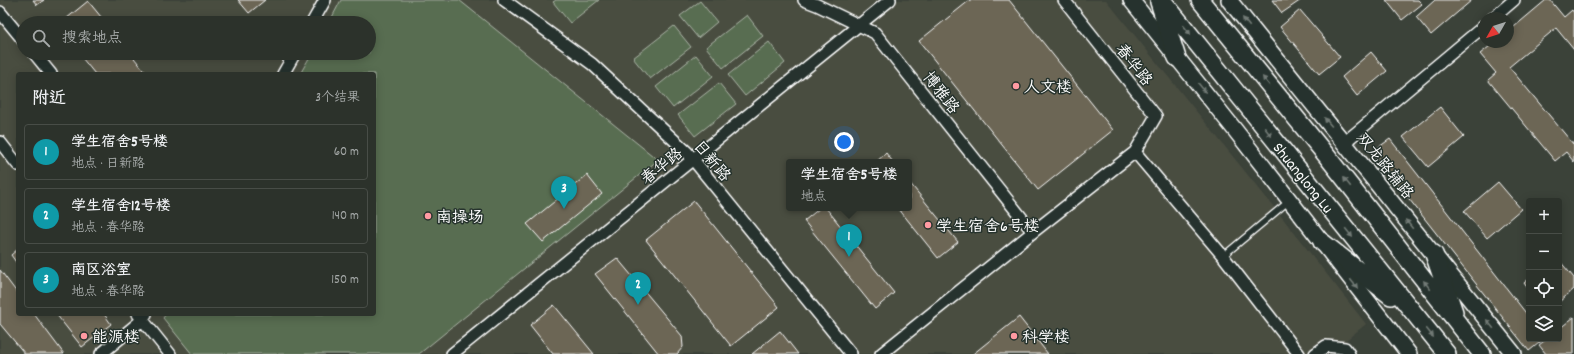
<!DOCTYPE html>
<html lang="zh">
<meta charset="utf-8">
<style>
body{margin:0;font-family:Dekko,"LXGW WenKai TC",sans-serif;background:#383e37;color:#f1f3f6}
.controls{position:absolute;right:12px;bottom:12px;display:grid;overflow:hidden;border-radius:4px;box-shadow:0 2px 10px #0003}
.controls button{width:36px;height:36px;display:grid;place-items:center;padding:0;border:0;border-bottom:1px solid #484d47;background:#2c322b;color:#f1f3f6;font:20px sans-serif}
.compass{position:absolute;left:1478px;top:12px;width:36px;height:36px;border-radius:50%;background:#2c322b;box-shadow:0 2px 10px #0003;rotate:231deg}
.you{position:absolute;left:844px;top:142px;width:14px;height:14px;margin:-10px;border:3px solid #fff;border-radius:50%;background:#1a73e8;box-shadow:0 0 0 6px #1a73e833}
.badge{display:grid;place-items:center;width:26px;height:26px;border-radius:50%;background:#8abfa5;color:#fff;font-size:13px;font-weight:700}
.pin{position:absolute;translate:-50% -33px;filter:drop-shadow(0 1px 2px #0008)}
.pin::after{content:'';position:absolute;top:21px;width:14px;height:12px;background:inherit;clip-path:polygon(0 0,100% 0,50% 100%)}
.popup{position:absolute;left:786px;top:159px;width:126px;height:52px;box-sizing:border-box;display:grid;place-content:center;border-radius:4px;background:#2c322b;filter:drop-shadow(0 1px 3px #0005);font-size:13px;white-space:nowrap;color:#a6aaa9}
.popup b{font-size:15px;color:#f1f3f6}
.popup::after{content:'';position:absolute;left:50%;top:100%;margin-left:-8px;border:8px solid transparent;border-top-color:#2c322b}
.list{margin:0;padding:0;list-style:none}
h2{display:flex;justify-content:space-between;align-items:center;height:52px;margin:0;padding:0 16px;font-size:17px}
h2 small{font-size:13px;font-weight:400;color:#a6aaa9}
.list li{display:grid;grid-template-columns:26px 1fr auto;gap:12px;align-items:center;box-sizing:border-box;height:56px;margin:0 8px 8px;padding:0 8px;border:1px solid #484d47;border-radius:4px}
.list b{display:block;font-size:15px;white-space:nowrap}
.list p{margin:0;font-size:13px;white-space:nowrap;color:#a6aaa9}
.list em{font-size:13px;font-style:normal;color:#a6aaa9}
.icon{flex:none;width:22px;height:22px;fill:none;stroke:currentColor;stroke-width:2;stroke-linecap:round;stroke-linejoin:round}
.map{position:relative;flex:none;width:1574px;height:354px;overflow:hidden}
.search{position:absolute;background:#2c322b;box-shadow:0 2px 10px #0003;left:16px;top:16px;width:360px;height:44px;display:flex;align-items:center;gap:10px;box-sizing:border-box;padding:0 14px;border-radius:22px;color:#a6aaa9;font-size:15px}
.panel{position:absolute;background:#2c322b;box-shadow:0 2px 10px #0003;left:16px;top:72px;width:360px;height:244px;border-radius:4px}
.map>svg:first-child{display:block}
.built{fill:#4a4d41;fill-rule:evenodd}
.green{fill:#596d51;stroke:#acb6a8}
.building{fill:#6c6654;stroke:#fff}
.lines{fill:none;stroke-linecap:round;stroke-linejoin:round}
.service-casing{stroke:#fff;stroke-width:8}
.minor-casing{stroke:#fff;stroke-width:14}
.secondary-casing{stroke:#fff;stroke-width:18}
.primary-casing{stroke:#fff;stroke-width:20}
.service{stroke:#26332d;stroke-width:5.5}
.minor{stroke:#26332d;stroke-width:11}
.secondary{stroke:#26332d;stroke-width:15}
.primary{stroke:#26332d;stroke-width:17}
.oneway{fill:#727a76}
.poi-dot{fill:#ff9aa2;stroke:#26332d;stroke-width:1.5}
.labels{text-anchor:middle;stroke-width:3;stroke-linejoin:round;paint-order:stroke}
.street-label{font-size:16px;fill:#fff;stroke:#26332d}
.poi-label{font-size:16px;fill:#fff;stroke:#26332d;text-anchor:start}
</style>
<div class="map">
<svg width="1574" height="354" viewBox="0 0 1574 354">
<rect width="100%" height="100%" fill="#3b4239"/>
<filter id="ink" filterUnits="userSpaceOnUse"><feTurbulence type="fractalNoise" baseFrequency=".025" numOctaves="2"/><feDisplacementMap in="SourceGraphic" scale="8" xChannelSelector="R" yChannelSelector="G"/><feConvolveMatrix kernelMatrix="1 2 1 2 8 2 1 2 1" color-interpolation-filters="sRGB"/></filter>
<g filter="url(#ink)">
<path class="built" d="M0,0h1106l171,211 89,113 -37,30h-1329zM23,23h346v30h-346zM18,74h356v240h-356zM789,162h120v46h-120z"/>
<path class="green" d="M341,0h118l199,160 -239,194h-227l-29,-36 3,-4h208v-240h-74l12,-21h57v-30h-40z
M556,0h43l-29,23 -17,-21z
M700,1l17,21 -19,16 -18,-22z
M747,15l16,21 -40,32 -17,-21z
M674,26l17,21 -41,32 -17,-21z
M769,42l16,21 -40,33 -17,-21z
M696,55l17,21 -40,32 -17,-21z
M719,83l17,21 -41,32 -17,-21z"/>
<path class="building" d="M33,0h11l-7,5z
M238,0h27l-16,13z
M970,0h39l104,130 -75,60 -119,-149z
M1272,0h29l-19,13z
M1386,0h32l4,4 -20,16z
M1435,0h37l-41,35 -15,-18z
M1546,0h4l14,17 8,-7 2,3v37l-18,-22 -47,39 65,78v17l-8,-10 -11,9 -67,-81 8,-7 -16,-19 15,-12h13v-10z
M88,1l18,22h-45z
M1300,10l40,47 -21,17 -39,-47z
M1371,52l16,19 -30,25 -15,-19z
M78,53h52l17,21h-52z
M1440,107l24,30 -36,30 -25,-30z
M1390,139l139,178v22h15l-15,12 -157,-199z
M886,153l7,9h-17z
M587,175l15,19 -59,48 -16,-18z
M909,182l49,60 -20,16 -40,-50h11z
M1498,182l23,27 -34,29 -23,-27z
M694,201l85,106 -48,39 -85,-106z
M820,208h6l68,85 -19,16 -71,-88z
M18,249v16l-7,-10z
M617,258l65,78 1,11 -6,7h-18l-64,-80z
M1559,260l15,18v11l-15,13z
M0,270l18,24v20h16l30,40h-39l-25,-30z
M1529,279v11l-5,-7z
M554,305l40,49h-41l-23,-29z
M56,314h48l7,10 -29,23z
M1019,317l29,37h-75z
M1574,317v37h-28l-7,-9 8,-6h12v-10z
M780,331l18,23h-46z"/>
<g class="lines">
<defs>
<path id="service" d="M1223,256l66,-55"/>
<path id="minor" d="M504,0l88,64 95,88 164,202
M804,0l13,5 58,28 158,199
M1064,0l92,116 -21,36
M0,12l23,28
M1493,18l21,-18
M312,23l13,-23
M34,53l17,21
M283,74l12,-21
M0,142l18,23
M1345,142l139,-116
M138,314l32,40
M101,354l41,-34 4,-6
M452,354l438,-354
M881,354l152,-122 102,-80 88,104 76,98
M1315,354l11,-8 19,2 4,6"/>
<path id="secondary" d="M1131,0l104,130 174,224
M1229,0l285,354"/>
<path id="primary" d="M1162,0l285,354
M1200,0l126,155 156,199
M1159,2l18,56
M1322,242l69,54
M1434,254l20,58"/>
</defs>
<use href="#service" class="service-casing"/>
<use href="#minor" class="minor-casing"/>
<use href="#secondary" class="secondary-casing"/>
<use href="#primary" class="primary-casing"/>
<use href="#service" class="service"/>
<use href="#minor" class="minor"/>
<use href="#secondary" class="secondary"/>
<use href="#primary" class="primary"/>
</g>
<defs><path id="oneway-solid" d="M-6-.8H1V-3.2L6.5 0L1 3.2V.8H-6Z"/></defs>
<g class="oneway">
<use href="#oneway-solid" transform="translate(1246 22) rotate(-128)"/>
<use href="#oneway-solid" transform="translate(1187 30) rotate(51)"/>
<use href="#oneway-solid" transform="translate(1266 81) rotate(-129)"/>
<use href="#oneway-solid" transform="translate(1202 88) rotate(52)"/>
<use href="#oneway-solid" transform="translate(1328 122) rotate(-130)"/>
<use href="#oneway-solid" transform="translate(1268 132) rotate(51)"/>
<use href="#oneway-solid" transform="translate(1347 182) rotate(-128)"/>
<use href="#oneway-solid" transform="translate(1409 224) rotate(-129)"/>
<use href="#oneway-solid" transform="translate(1349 233) rotate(51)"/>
<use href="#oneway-solid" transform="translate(1354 284) rotate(52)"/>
<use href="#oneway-solid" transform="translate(1427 285) rotate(-128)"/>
<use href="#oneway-solid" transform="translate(1490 324) rotate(-129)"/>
<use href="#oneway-solid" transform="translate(1430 333) rotate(51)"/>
</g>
</g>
<g class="poi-dot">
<circle cx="1016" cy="86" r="4"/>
<circle cx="428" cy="216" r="4"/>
<circle cx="928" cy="225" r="4"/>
<circle cx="84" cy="336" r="4"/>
<circle cx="1014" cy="336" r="4"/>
</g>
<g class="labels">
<g class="street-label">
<text transform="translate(1135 64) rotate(52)" y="6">春华路</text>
<text transform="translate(942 92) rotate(52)" y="6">博雅路</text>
<text transform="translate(713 160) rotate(50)" y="6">日新路</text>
<text transform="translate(661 165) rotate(-39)" y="6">春华路</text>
<text transform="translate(1386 165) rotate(51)" y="6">双龙路辅路</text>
<text transform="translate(1304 177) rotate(51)" y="6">Shuanglong Lu</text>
</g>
<g class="poi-label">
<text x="1024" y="92">人文楼</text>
<text x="436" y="222">南操场</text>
<text x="936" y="231">学生宿舍6号楼</text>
<text x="92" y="342">能源楼</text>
<text x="1022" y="342">科学楼</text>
</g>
</g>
</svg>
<div class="controls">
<button>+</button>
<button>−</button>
<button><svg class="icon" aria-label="locate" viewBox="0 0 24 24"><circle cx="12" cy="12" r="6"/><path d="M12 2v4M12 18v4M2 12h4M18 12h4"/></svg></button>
<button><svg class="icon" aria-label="layers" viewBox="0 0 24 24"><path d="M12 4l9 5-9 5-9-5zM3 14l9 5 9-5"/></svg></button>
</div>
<svg class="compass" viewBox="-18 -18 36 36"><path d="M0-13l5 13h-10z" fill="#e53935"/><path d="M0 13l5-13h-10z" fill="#a6aaa9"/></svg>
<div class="you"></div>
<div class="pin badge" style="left:849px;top:257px;background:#0f9aa8">1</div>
<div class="popup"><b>学生宿舍5号楼</b>地点</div>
<div class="pin badge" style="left:638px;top:305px;background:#0f9aa8">2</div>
<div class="pin badge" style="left:564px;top:209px;background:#0f9aa8">3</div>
<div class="search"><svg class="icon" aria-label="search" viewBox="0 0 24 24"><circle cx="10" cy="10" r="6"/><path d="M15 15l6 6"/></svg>搜索地点</div>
<section class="panel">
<h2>附近<small>3个结果</small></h2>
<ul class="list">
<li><span class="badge" style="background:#0f9aa8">1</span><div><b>学生宿舍5号楼</b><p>地点 · 日新路</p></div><em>60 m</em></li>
<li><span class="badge" style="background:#0f9aa8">2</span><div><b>学生宿舍12号楼</b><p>地点 · 春华路</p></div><em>140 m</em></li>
<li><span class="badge" style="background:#0f9aa8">3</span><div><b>南区浴室</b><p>地点 · 春华路</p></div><em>150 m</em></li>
</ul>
</section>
</div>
